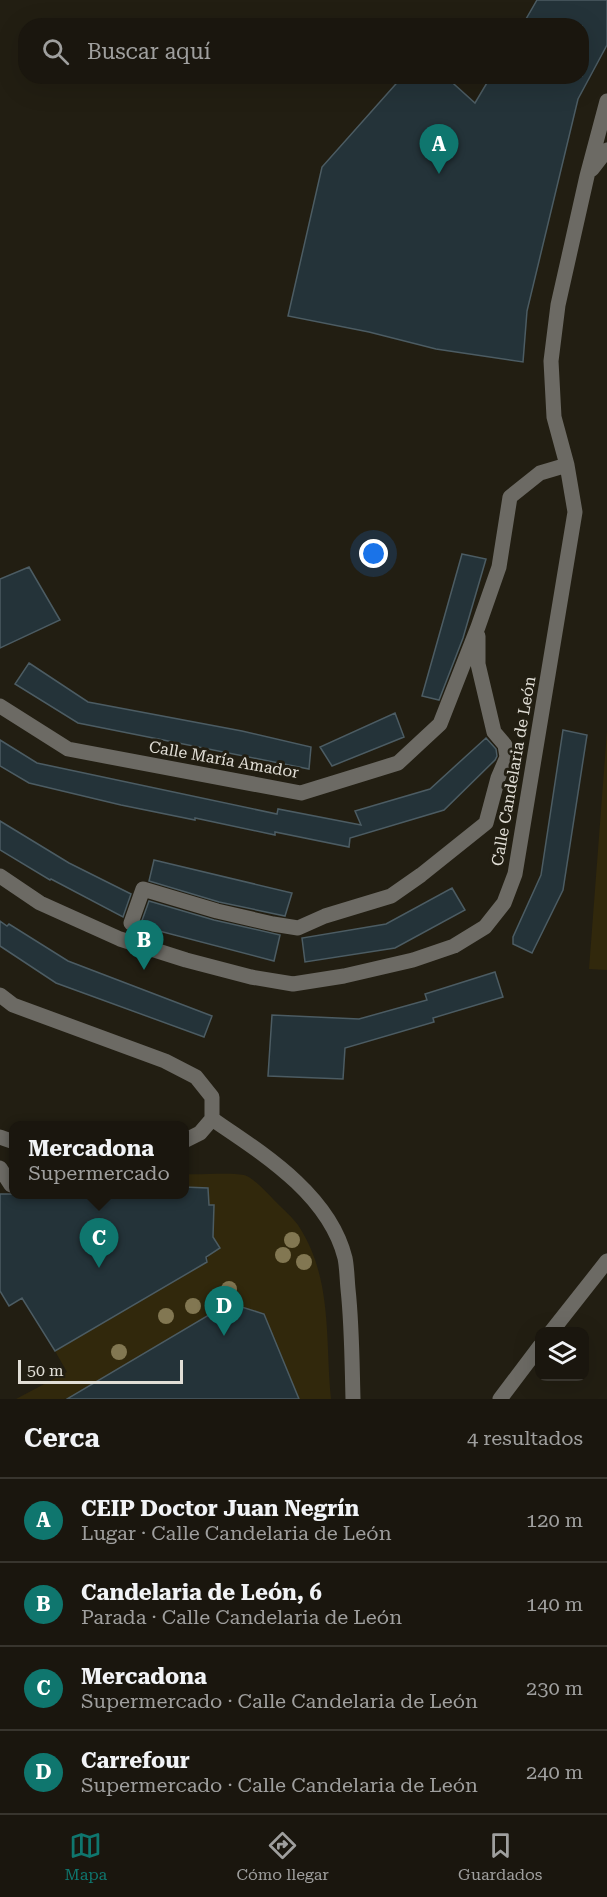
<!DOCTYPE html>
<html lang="es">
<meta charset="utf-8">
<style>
body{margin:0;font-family:"Roboto Serif",serif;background:#27231c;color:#f1f3f6}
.controls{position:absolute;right:18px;bottom:18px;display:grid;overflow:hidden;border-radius:12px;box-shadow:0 6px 24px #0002}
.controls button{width:54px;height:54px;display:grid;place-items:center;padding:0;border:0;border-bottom:2px solid #38352e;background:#1a160e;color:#f1f3f6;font:30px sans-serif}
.scale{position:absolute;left:18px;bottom:15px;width:165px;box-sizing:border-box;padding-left:6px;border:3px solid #e1ded6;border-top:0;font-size:16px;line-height:21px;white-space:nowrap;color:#e1ded6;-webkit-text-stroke:4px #221e12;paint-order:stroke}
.you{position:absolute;left:374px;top:554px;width:21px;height:21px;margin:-15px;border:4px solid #fff;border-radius:50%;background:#1a73e8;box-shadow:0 0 0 9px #1a73e833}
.badge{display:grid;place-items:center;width:39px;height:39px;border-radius:50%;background:#0f766e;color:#fff;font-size:20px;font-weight:700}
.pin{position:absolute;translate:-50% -50px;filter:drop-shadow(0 2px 3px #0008)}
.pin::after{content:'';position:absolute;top:32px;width:21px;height:18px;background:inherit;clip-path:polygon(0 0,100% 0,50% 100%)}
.popup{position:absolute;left:9px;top:1121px;width:180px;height:78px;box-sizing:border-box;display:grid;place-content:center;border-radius:12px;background:#1a160e;filter:drop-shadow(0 2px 4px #0005);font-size:20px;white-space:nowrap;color:#9f9f9e}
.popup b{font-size:22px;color:#f1f3f6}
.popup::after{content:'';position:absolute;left:50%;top:100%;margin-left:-12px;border:12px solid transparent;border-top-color:#1a160e}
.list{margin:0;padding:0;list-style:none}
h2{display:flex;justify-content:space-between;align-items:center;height:78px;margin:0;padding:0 24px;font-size:26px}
h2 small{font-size:20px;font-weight:400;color:#9f9f9e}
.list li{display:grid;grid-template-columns:39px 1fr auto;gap:18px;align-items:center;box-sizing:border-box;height:84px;padding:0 24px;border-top:2px solid #38352e}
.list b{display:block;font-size:22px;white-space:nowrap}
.list p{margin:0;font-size:20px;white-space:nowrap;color:#9f9f9e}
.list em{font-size:20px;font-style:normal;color:#9f9f9e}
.icon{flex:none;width:33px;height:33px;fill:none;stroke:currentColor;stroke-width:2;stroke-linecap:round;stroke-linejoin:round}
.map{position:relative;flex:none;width:607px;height:1399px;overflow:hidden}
.search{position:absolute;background:#1a160e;box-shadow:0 6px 24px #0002;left:18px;right:18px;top:18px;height:66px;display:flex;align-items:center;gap:15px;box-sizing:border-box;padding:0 21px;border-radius:24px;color:#9f9f9e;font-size:22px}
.sheet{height:414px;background:#1a160e}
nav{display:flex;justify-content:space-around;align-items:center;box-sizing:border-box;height:84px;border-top:2px solid #38352e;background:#1a160e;font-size:16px;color:#9f9f9e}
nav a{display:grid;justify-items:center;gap:3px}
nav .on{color:#0f766e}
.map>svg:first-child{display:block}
.green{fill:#31280c}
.building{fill:#243339;stroke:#4c5c63;stroke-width:1.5}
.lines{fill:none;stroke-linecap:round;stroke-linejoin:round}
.minor{stroke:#6c6a64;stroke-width:15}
.tree{fill:#827752}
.labels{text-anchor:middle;stroke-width:6;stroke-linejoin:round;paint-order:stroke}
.street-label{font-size:16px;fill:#e1ded6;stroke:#221e12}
</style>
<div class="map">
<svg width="607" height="1399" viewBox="0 0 607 1399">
<rect width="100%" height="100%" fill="#221e12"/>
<path class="green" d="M607,731v239l-18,-1z
M185,1174c17,1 44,-2 59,1 9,2 25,20 32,27 7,7 16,15 22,23 35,53 27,114 33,174h-32l-35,-85 -35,-11 -158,94 -7,2h-48l51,-27 -12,-21 152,-89 6,-25 1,-32h-5l-1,-17 -23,-1z"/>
<path class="building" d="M537,0h70v45l-29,54 -51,212 -4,51 -87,-13 -67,-17 -81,-16 34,-149 81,-91h42l30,27 16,-27h91v-50h-60z
M462,554l24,5 -23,79 -24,62 -17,-4z
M29,567l31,53 -60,28v-69z
M29,663l59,39 154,29 69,16 -2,22 -231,-46 -63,-39z
M395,713l9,24 -72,29 -12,-19z
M563,730l24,5 -24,155 -31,63 -19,-9v-7l28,-62z
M486,738l10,11 1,7 -2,4 -51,50 -94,28 -1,9 -74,-15v3l-80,-17v2l-74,-15 -92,-22 -29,-17v-26l37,23 240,51 1,-5 83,16 -6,-14 75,-22z
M0,821l69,42 62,31 -8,23 -72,-38 -1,1 -50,-30z
M154,860l138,33 -7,23 -66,-14 -70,-21z
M452,888l13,22 -70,38 -90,14 -3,-24 84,-14z
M149,901l65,19 66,15 -6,26 -134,-35z
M0,921l7,5 2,-2 59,37 144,55 -8,21 -148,-54 -56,-37z
M495,972l8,25 -70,21 1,4 -89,26 -2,31 -75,-3 4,-61 87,4 68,-19 -2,-6z
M184,1187l24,1 1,17h5l-1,32 7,11 -14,9 1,5 -152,89 -33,-53 -13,8 -9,-15v-97h184z
M229,1303l35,11 35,85h-232z"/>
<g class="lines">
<path class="minor" d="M592,169l15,-19
M0,706l68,43 233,44 97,-30 42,-39 38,-97 21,-60 11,-70 30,-24 27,-8
M0,876l40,27 80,36 66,21 65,17 42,7 51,-8 69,-16 41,-14 31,-19 19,-24 11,-29 60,-362 -8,-47 -13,-48 -3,-56 7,-56 29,-129 20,-75
M131,923l12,-34 74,22 56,13 25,4 27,-12 66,-20 30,-21 65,-52 12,-45 9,-21 -2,-12 -11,-13 -16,-68v-28
M0,995l13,10 152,56 31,16 16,20v22l-12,14 -16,8
M212,1119c50,34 117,75 133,139 2,10 2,21 3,31 4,37 4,74 5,110
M0,1137l14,5
M0,1168l11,17
M551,1332l56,-71
M500,1399l40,-53"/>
</g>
<g class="tree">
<circle cx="292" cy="1240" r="8"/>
<circle cx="283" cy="1255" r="8"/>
<circle cx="304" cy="1262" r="8"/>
<circle cx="229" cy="1289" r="8"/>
<circle cx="193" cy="1306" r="8"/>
<circle cx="166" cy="1316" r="8"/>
<circle cx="119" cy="1352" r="8"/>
</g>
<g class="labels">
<g class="street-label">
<text transform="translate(224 759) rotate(10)" y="6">Calle María Amador</text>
<text transform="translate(513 771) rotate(-80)" y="6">Calle Candelaria de León</text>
</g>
</g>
</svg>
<div class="controls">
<button><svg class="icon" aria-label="layers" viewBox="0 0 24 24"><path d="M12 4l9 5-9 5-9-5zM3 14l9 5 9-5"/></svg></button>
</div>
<div class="scale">50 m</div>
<div class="you"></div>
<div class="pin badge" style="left:439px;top:174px">A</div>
<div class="pin badge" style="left:144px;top:970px">B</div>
<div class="pin badge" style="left:99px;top:1268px">C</div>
<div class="popup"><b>Mercadona</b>Supermercado</div>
<div class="pin badge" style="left:224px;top:1336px">D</div>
<div class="search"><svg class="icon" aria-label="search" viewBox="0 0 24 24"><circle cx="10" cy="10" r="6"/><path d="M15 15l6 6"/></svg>Buscar aquí</div>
</div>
<section class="sheet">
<h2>Cerca<small>4 resultados</small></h2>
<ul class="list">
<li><span class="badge">A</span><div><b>CEIP Doctor Juan Negrín</b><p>Lugar · Calle Candelaria de León</p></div><em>120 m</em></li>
<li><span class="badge">B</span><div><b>Candelaria de León, 6</b><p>Parada · Calle Candelaria de León</p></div><em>140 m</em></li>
<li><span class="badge">C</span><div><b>Mercadona</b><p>Supermercado · Calle Candelaria de León</p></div><em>230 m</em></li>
<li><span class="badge">D</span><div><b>Carrefour</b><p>Supermercado · Calle Candelaria de León</p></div><em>240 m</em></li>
</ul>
</section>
<nav>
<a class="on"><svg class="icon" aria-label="map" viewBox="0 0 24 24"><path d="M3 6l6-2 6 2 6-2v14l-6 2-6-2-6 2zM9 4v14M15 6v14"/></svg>Mapa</a>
<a><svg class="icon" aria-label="directions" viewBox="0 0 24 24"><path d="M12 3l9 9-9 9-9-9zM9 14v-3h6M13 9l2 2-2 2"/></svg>Cómo llegar</a>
<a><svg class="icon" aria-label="saved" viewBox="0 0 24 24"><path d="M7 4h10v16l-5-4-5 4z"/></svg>Guardados</a>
</nav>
